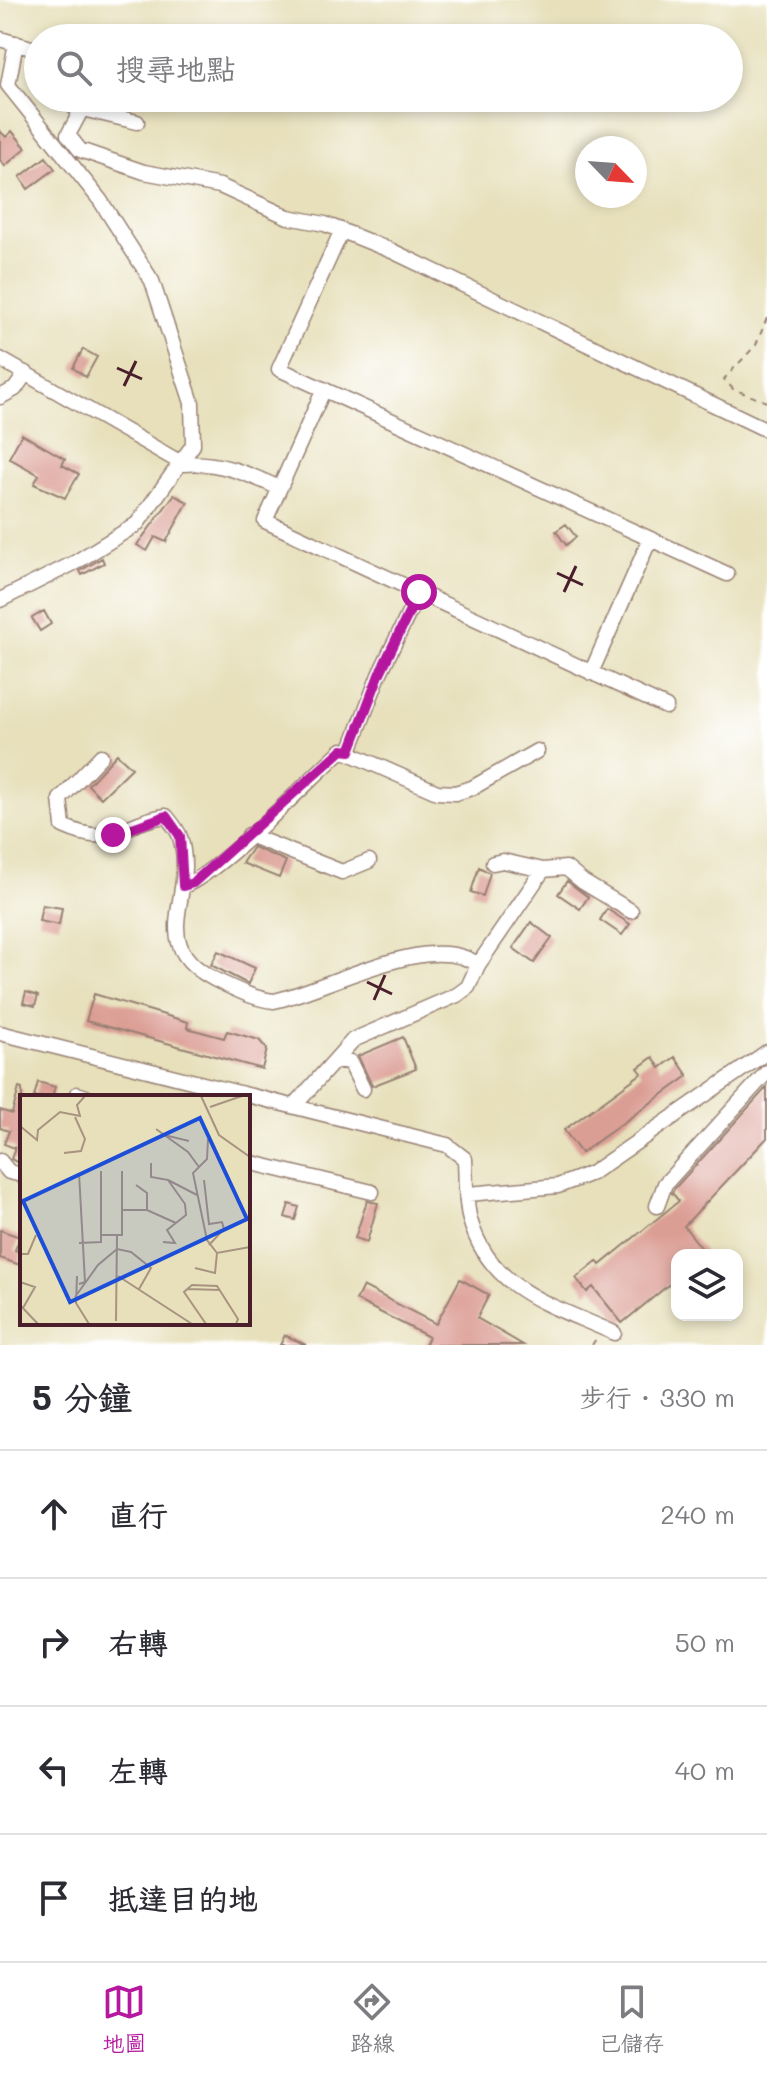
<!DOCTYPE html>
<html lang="zh-TW">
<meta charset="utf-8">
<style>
body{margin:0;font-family:Mali,"LXGW WenKai TC",sans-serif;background:#f7f7f7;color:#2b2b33}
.controls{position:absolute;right:24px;bottom:24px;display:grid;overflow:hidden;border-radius:16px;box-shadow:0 4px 12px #0003}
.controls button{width:72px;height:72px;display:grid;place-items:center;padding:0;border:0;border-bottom:2px solid #e1e1e2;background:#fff;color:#2b2b33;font:40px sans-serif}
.compass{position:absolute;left:575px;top:136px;width:72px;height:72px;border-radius:50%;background:#fff;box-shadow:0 4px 12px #0003;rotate:115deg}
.stop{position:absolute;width:24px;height:24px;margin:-18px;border:6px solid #b5179e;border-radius:50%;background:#fff}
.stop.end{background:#b5179e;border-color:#fff;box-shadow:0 2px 8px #0008}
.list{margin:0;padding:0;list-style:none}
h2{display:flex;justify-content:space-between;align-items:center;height:104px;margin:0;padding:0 32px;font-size:34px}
h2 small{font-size:26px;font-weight:400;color:#7c7c81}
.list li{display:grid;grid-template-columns:52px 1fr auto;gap:24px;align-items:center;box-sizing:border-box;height:128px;padding:0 32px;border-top:2px solid #e1e1e2}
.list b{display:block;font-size:30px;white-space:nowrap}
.list em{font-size:26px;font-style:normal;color:#7c7c81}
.icon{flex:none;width:44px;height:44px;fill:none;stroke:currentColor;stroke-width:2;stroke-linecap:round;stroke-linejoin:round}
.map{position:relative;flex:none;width:767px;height:1345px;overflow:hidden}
.search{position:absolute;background:#fff;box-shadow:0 4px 12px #0003;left:24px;right:24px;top:24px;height:88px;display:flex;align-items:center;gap:20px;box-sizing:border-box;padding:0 28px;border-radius:44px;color:#7c7c81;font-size:30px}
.sheet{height:616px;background:#fff}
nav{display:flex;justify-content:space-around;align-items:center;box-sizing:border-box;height:112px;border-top:2px solid #e1e1e2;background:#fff;font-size:22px;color:#7c7c81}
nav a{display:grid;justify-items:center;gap:4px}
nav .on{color:#b5179e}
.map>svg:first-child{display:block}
.building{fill:#db9e94}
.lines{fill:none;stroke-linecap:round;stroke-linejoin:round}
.minor-casing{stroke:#988073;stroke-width:17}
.path{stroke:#988073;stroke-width:2;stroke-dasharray:6 6;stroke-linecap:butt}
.minor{stroke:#fff;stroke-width:14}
.route{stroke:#b5179e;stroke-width:10}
.ticks{fill:none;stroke:#4a1f2b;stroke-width:3}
.inset-road{fill:none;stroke:#a89381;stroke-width:2}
.view{fill:#1d4ed8;fill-opacity:0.15;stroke:#1d4ed8;stroke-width:4}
.inset-edge{fill:none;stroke:#4a1f2b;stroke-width:4}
</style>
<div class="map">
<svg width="767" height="1345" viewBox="0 0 767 1345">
<rect width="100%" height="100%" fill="#fff"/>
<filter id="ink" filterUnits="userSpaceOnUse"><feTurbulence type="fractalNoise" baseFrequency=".0125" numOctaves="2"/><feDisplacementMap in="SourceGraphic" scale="16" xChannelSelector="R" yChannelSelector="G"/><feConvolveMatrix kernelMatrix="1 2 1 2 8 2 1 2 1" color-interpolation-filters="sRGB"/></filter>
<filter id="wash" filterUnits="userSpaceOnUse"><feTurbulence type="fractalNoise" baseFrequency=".006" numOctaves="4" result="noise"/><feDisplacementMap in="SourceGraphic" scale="32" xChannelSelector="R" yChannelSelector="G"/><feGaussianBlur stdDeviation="1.8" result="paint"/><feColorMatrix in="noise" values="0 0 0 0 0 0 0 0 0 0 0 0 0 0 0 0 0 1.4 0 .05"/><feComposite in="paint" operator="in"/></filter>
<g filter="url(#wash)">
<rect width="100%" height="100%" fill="#e7e0bb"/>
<g id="blocks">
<path class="building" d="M0,131l6,6 6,-6 14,17 -21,18 -5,-6z
M46,157l9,12 -27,20 -8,-12z
M83,349l14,8 -11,20 -13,-9z
M22,434l43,25 -3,6 17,9 -14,24 -31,-14 5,-9 -30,-17z
M174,495l14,7 -22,40 -11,-5 -8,14 -10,-6z
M566,524l10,13 -10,8 -10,-14z
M102,558l2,5 -22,12 -2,-4z
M44,611l7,13 -11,7 -8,-13z
M117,754l15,14 -31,30 -13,-13z
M253,847l33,14 -7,17 -37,-15z
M479,867l11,6 -7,23 -12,-4z
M567,881l21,16 -8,12 -22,-15z
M42,905l20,3 -3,17 -20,-4z
M607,909l23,15 -8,11 -22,-15z
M531,922l21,16 -18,25 -21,-15z
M218,951l37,17 -7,16 -37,-19z
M26,992l12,4 -3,10 -12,-3z
M94,994l94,28 -1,6 37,10 3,-7 32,9 8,9 -5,20 -176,-48z
M403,1037l13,32 -44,17 -14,-30z
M653,1057l7,11 15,-11 13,19 -107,77 -17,-23 78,-57 -4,-5z
M38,1082l17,5 -3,10h-18z
M767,1087v51l-83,88 23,29h-30v23l-55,45 -29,-36 -6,5 -11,-14 21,-17 3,4 79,-64 -7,-8 2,-4z
M19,1088l3,1v76l-11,-6 4,-11 -11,-4 5,-13 -9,-3v-18l12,4z
M367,1201l11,2 -11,39 -12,-4z
M289,1204l10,3 -4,13 -10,-3z
M0,1230l20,7 -5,13 7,3 -2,12 -20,-7z
M460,1279l29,16 -12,23 46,27h-98l4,-8 -73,-37 7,-14 73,38z
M285,1335l21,10h-26z"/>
</g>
</g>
<g filter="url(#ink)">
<use href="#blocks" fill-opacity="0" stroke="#988073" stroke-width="2"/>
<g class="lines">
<defs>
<path id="minor" d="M0,39l38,11
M71,98l3,9 63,15
M82,109l-14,26 12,15 64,22 76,14 68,31 37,7 67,27 375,179
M342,230l-63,139 448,205
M0,359l183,105c35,-3 64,9 96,24
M324,389l-59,132 401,186
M0,397l15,-8 11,-16
M0,600l76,-38 61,-38 56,-79 -1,-42 -40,-122 -52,-81 -92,-115 8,-42
M591,673l59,-134
M350,751l29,-76 40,-83
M101,756l-41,43 3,27c52,24 59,-5 103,-10 5,6 12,14 14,21 19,61 -40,109 42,146 17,8 33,16 52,18 52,-11 157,-72 204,-36l-10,22 -11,8 -104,45 -58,65
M249,835l93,37 27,-11
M493,863l10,-2 40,9
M183,886c33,-10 128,-108 159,-136l95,42 18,1 17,-5 65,-37
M478,965l65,-95 23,-2 17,14 48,29
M0,1033l447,112 18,14c1,19 0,43 5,61 21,72 83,85 144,113
M335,1060l15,2 13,27
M76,1097l1,-3 9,3
M0,1161l9,11 13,3
M248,1162l124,30
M468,1194l90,-8 34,-13 175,-121
M657,1206l8,-22 102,-112"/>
</defs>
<use href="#minor" class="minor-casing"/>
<path class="path" d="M767,318l-11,27 -32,34 9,10 34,13
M592,1345l4,-6"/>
<use href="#minor" class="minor"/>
</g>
</g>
<g class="lines" filter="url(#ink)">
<path class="route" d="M113,835l53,-19 14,20 3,50 10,-3 149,-133 8,1 29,-76 40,-83"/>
</g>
<path class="ticks" d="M117,368l25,11M124,386l12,-25M557,573l26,12M564,592l12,-26M367,982l25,12M374,1000l11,-25"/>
<g transform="translate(20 1095)">
<rect width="230" height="230" fill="#e7e0bb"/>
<path class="inset-road" d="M181,1l18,39 31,22M190,12l32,-11M0,31l17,14 1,-10 22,-18 20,4 -3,-11 8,-9M136,34l32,23 11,15M144,40l25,6M188,44l-1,20 -14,14 14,67 10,13 33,-6M44,58l17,-2 4,-12 -10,-22M131,68v14l17,3M184,85l5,44 13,-2 2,7 -15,16M116,90l11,8v17M102,115h25l29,13M81,140h21v-64M143,147l12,1 -8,-13 19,-15 -1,-11 -17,-24 29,15M59,148l22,-1v-71M0,159h8l8,-19M175,173l20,5 2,-20M57,181l-1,27 13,21M98,181l74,48M0,187l15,5 -12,21M59,189l6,-2 -6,-109M167,194l33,1M55,202l23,-32 19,-16 14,3 20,16 -12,21M0,210l18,19M96,226l1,-86M186,229l-22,-32 8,-7 25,1 21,33 -2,5"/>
<path class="view" d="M180,23l47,101 -177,83 -47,-101z"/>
<rect width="230" height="230" class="inset-edge"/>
</g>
</svg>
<div class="controls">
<button><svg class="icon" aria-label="layers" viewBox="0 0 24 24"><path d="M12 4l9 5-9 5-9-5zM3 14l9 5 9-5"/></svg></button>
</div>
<svg class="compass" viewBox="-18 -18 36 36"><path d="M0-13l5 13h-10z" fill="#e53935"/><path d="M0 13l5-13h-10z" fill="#7c7c81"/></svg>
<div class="stop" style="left:419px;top:592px"></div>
<div class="stop end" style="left:113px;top:835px"></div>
<div class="search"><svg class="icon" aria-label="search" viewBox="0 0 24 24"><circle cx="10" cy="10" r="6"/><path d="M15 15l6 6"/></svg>搜尋地點</div>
</div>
<section class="sheet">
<h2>5 分鐘<small>步行 · 330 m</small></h2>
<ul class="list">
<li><svg class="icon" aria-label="ahead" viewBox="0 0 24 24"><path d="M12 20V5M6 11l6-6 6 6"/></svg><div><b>直行</b></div><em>240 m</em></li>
<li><svg class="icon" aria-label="right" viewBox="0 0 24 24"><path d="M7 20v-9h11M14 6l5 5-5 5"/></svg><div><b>右轉</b></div><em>50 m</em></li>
<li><svg class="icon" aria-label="left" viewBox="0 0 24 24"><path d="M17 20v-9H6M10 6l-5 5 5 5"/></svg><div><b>左轉</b></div><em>40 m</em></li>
<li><svg class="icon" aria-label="arrive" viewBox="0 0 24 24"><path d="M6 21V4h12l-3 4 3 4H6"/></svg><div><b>抵達目的地</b></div></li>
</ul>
</section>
<nav>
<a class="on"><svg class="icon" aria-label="map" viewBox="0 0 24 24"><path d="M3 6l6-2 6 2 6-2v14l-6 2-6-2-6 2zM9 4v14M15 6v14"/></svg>地圖</a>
<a><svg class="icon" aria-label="directions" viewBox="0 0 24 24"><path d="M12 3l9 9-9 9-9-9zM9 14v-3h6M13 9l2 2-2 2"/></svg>路線</a>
<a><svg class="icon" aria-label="saved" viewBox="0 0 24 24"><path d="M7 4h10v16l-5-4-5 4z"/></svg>已儲存</a>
</nav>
